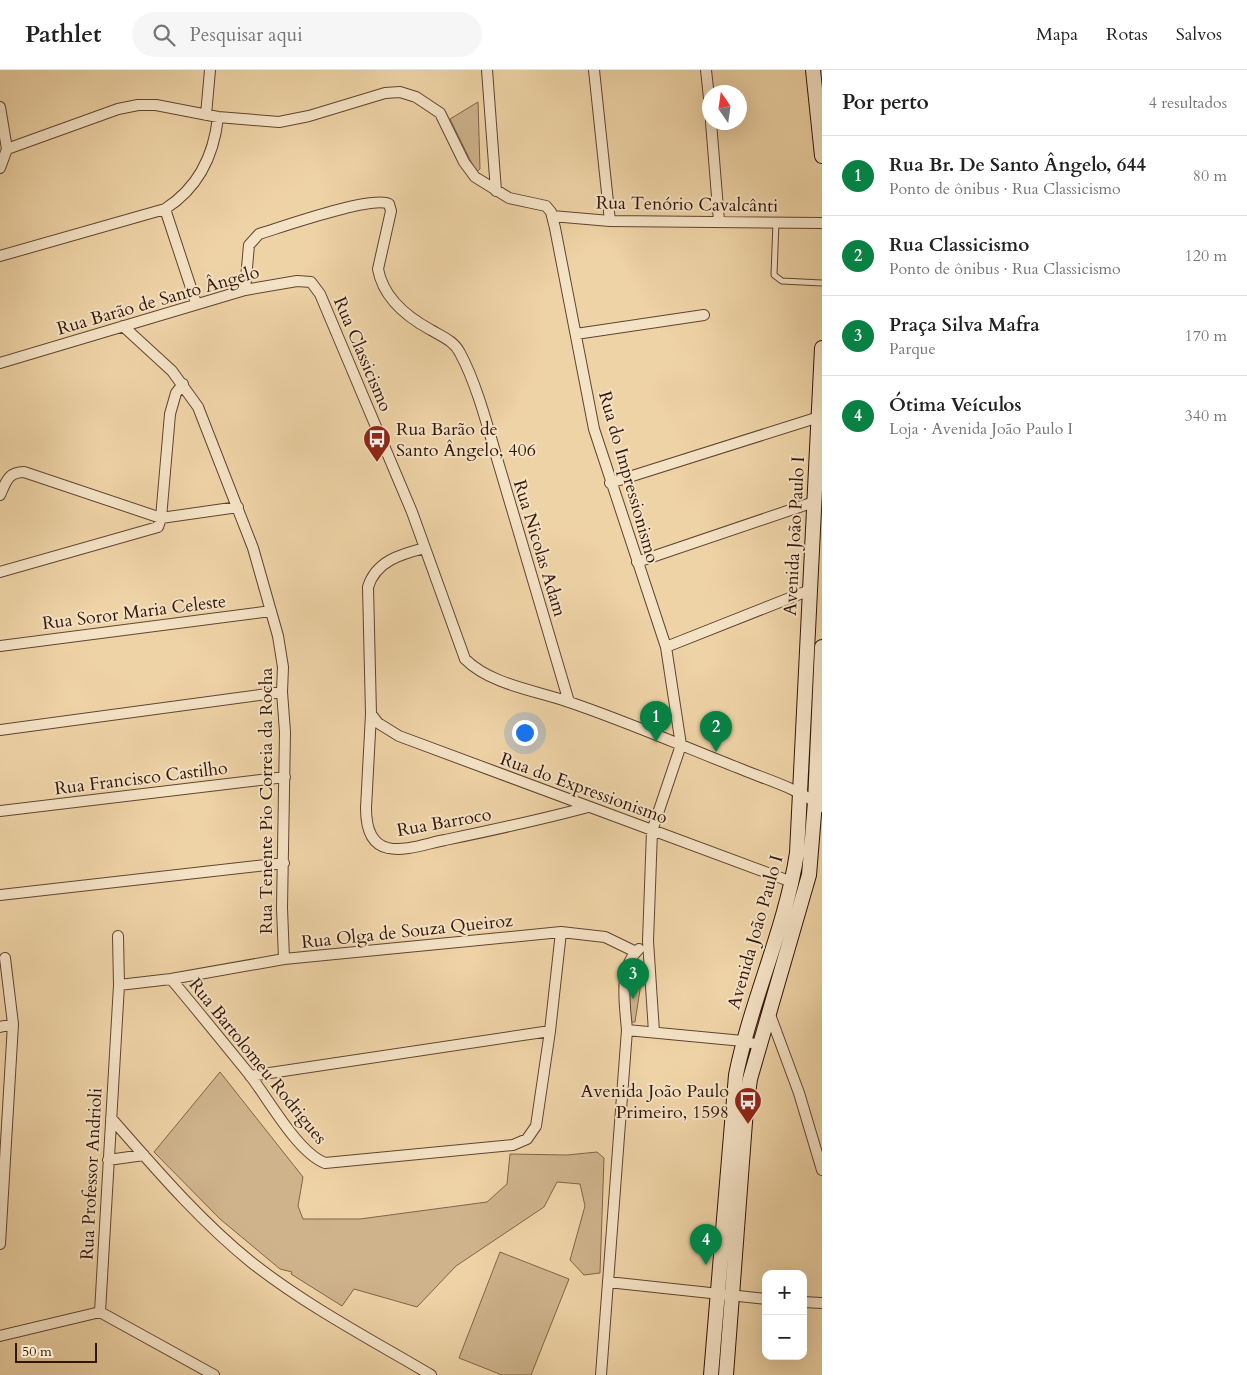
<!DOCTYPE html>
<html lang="pt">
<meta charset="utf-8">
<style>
body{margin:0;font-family:Cardo,serif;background:#f6f6f6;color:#222}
.controls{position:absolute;right:15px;bottom:15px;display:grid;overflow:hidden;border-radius:10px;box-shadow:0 5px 20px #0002}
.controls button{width:45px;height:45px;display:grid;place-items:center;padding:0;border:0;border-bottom:1px solid #e0e0e0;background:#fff;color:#222;font:25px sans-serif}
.compass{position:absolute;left:702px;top:15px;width:45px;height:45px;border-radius:50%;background:#fff;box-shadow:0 5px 20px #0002;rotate:347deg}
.scale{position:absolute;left:15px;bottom:12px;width:82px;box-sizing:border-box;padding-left:5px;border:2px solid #321509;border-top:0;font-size:14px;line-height:18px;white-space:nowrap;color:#321509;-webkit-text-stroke:4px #f4e2c5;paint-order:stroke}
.you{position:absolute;left:524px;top:662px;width:18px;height:18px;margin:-12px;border:4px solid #fff;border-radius:50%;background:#1a73e8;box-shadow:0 0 0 8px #1a73e833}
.badge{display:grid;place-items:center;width:32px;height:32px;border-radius:50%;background:#0b8043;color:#fff;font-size:16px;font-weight:700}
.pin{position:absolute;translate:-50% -41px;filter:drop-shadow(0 1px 2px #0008)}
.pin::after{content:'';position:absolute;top:26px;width:18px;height:15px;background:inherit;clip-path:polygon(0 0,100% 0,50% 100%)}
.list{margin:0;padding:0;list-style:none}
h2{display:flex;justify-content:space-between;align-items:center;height:65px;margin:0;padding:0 20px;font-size:21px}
h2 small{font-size:16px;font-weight:400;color:#767676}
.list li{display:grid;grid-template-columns:32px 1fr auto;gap:15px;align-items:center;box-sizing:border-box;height:80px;padding:0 20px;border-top:1px solid #e0e0e0}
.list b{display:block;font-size:19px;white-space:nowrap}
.list p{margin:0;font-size:16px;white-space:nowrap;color:#767676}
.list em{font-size:16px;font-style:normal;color:#767676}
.icon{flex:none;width:28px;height:28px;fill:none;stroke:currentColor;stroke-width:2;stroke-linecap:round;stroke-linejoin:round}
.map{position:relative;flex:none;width:822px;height:1305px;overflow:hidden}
header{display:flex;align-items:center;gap:30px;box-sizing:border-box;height:70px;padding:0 25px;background:#fff;border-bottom:1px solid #e0e0e0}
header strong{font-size:24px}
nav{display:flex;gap:28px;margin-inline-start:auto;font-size:18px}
.search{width:350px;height:45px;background:#f6f6f6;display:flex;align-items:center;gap:12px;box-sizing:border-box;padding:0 18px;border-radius:28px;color:#767676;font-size:19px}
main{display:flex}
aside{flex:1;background:#fff}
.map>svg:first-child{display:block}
.green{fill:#ceb38b;stroke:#80644a}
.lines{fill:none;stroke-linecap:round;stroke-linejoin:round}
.lane-casing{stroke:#614430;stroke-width:7}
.street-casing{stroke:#614430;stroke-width:12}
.secondary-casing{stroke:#321509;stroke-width:16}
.lane{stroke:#f4e2c5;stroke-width:5}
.street{stroke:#f4e2c5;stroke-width:10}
.secondary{stroke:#f4e2c5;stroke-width:14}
.labels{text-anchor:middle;stroke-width:4;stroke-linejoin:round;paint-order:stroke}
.street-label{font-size:18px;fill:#321509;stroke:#f4e2c5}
.poi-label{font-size:18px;fill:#321509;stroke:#f4e2c5;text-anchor:start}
</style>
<header>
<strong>Pathlet</strong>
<div class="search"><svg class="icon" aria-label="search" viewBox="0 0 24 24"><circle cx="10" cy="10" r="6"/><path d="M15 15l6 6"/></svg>Pesquisar aqui</div>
<nav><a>Mapa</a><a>Rotas</a><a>Salvos</a></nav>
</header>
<main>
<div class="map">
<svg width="822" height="1305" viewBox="0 0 822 1305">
<rect width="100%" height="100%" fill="#eed3a6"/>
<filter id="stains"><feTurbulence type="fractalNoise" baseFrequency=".004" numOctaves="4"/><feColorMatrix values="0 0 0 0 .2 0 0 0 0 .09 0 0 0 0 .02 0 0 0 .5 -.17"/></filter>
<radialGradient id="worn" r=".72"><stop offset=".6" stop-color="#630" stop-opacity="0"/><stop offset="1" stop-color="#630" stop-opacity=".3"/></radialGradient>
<path class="green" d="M478,32l2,67 -4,3 -26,-53z
M640,898l2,9 -7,45h-9l4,-51z
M220,1002l83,105 -5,29 5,13h57l127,-17 20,-18 3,-30 57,1 30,-3 7,6 -4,115 -16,2 -14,-15 15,-54 -5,-22 -23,-2 -13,25 -88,59 -39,41 -63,-18 -12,17 -51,-32 1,-2 -12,-3 -60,-50 -66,-67z
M500,1182l69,27 -38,96h-29l-43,-17z"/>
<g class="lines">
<defs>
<path id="lane" d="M776,152l-2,53 8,6 40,2"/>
<path id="street" d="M487,0l9,121
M594,0l16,151
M706,0l4,37
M0,37l7,42 -7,19
M206,45l4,-45
M711,52l8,99
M7,79l111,-40 20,-4h18l62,12 61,5 30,-6 76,-23 15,-1 16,5 24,16 24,49 11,15 34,21 37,8 5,6 4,16 39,201 72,218 15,98 -29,86 -4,110 6,91
M165,139l31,94
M552,146l58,5 212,2
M0,186l165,-47c33,-21 49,-54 53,-92
M245,220l4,-45 10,-11c23,-7 113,-39 130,-30l2,7 -13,58c5,28 29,48 53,61 12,7 23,11 29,23 18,33 30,83 41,119 23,76 45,153 68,230
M123,256l49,45 26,36 55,141 25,88 5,31 -1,25 3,40 -3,176 2,51
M576,264l128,-19
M0,293l245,-73 52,-9 14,1 9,12 92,218 53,147c25,25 68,31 101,42 57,19 114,44 170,66 28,12 62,21 86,40
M610,413l209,-66
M0,425c6,-13 8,-23 24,-23l137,46 77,-11
M425,478c-24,6 -49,13 -57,39l3,127 -5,94c0,15 3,36 22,40 17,4 40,-5 57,-8 48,-10 95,-20 143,-33
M637,492l177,-60
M0,502l158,-45 3,-9 9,-104 6,-21 7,-9
M0,576l271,-35
M666,577l144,-57
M371,644l7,9 21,13 393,146
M0,660l282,-38
M0,741l285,-34
M0,825l284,-32
M171,909c26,31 52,63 78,95 19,24 48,78 76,89l188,-18 14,-6 9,-13 14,-95 11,-99
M119,915l52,-6 113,-20 277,-27 44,5 31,15
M769,942l30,81 23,77
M0,957l13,-3
M627,960l116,11 16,4
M250,1006l300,-45
M111,1048c44,50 88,102 140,144 56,44 119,77 180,113
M108,1090l36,-5
M0,1174l13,-220 -8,-66
M608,1212l158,17
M803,1232l19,1
M100,1242l19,-327 -1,-49
M100,1242l114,63
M0,1266l100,-24
M601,1305l26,-345c-2,-25 -9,-63 12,-81"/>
<path id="secondary" d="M813,0l9,86
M711,1305l25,-300c15,-75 49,-145 61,-222l25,-505
M726,1305l20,-266 4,-30 59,-204 6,-73 7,-155"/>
</defs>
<use href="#lane" class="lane-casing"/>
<use href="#street" class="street-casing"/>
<use href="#secondary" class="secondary-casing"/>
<use href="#lane" class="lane"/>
<use href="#street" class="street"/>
<use href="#secondary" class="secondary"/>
</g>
<defs>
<symbol id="bus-pin" viewBox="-11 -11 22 30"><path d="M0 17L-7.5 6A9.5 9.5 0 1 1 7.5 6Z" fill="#8f2418" stroke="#f4e2c5"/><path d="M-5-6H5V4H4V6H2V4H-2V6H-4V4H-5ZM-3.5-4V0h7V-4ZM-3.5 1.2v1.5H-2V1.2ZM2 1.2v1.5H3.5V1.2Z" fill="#fff"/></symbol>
</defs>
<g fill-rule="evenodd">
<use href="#bus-pin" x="361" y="353" width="32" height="43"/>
<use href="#bus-pin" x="732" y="1015" width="32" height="43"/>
</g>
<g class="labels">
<g class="street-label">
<text transform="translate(687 134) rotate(1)" y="6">Rua Tenório Cavalcânti</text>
<text transform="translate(158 230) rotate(-16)" y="6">Rua Barão de Santo Ângelo</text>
<text transform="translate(363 284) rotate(67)" y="6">Rua Classicismo</text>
<text transform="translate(629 407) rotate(74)" y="6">Rua do Impressionismo</text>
<text transform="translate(794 466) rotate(-87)" y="6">Avenida João Paulo I</text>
<text transform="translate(540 478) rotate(73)" y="6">Rua Nicolas Adam</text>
<text transform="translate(134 542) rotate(-7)" y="6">Rua Soror Maria Celeste</text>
<text transform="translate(141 708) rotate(-7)" y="6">Rua Francisco Castilho</text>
<text transform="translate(584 718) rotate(20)" y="6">Rua do Expressionismo</text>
<text transform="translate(266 731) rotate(-90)" y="6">Rua Tenente Pio Correia da Rocha</text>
<text transform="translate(444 752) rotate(-10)" y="6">Rua Barroco</text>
<text transform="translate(407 861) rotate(-6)" y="6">Rua Olga de Souza Queiroz</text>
<text transform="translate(755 862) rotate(-74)" y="6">Avenida João Paulo I</text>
<text transform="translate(258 991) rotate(51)" y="6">Rua Bartolomeu Rodrigues</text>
<text transform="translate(91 1104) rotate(-87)" y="6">Rua Professor Andrioli</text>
</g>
<g class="poi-label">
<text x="396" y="365">Rua Barão de<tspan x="396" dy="21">Santo Ângelo, 406</tspan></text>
<text x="729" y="1027" text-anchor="end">Avenida João Paulo<tspan x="729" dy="21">Primeiro, 1598</tspan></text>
</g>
</g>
<rect width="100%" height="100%" filter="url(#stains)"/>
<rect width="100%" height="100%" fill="url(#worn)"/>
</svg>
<div class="controls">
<button>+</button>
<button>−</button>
</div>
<svg class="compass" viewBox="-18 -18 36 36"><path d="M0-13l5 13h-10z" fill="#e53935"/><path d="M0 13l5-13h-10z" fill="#767676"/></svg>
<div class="scale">50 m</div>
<div class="you"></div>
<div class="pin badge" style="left:656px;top:672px">1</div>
<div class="pin badge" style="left:716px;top:682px">2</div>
<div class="pin badge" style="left:633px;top:929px">3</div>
<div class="pin badge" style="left:706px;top:1195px">4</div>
</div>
<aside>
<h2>Por perto<small>4 resultados</small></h2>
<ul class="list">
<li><span class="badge">1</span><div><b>Rua Br. De Santo Ângelo, 644</b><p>Ponto de ônibus · Rua Classicismo</p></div><em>80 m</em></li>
<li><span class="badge">2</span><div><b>Rua Classicismo</b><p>Ponto de ônibus · Rua Classicismo</p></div><em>120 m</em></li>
<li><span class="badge">3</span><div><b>Praça Silva Mafra</b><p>Parque</p></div><em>170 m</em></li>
<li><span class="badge">4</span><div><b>Ótima Veículos</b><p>Loja · Avenida João Paulo I</p></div><em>340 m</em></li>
</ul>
</aside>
</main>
